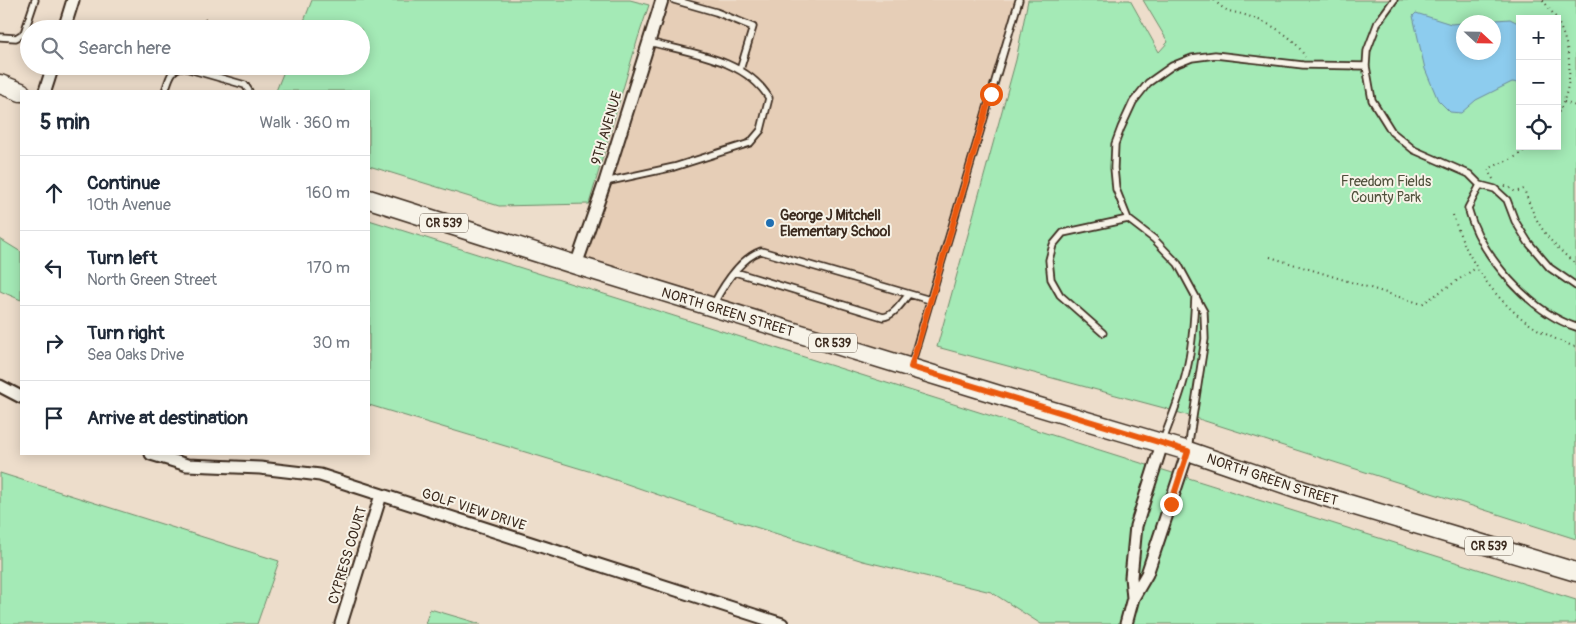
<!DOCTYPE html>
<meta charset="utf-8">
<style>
body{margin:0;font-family:Pangolin,sans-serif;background:#f2f2f3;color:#1f2937}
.controls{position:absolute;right:15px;top:15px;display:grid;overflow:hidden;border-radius:0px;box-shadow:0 2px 12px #0003}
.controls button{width:45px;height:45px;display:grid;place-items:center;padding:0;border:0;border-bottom:1px solid #e0e1e3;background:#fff;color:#1f2937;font:25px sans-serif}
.compass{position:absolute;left:1456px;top:15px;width:45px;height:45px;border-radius:50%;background:#fff;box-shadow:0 2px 12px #0003;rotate:112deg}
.stop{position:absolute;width:15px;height:15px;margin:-11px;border:4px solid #ea580c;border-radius:50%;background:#fff}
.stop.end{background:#ea580c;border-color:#fff;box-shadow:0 1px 5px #0008}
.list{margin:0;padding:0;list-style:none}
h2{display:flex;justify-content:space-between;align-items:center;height:65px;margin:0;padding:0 20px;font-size:21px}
h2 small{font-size:16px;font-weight:400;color:#747a83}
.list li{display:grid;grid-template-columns:32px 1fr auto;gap:15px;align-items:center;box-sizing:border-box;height:75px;padding:0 20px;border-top:1px solid #e0e1e3}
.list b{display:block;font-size:19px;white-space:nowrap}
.list p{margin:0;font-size:16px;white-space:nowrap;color:#747a83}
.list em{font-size:16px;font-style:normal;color:#747a83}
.icon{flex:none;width:28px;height:28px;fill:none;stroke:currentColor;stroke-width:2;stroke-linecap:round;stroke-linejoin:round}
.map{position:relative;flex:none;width:1576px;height:624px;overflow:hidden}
.search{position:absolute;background:#fff;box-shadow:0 2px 12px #0003;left:20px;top:20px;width:350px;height:55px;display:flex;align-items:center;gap:12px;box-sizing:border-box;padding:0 18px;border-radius:28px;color:#747a83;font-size:19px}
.panel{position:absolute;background:#fff;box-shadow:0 2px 12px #0003;left:20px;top:90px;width:350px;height:365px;border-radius:0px}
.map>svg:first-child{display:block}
.built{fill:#e6ceb7}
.green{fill:#a4eab6;stroke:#708a6a;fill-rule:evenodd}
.water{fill:#8dccee;stroke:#6c8b9b}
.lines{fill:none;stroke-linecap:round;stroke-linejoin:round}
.lane-casing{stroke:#3b2a1e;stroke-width:9}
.street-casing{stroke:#3b2a1e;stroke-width:15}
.primary-casing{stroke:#3b2a1e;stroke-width:21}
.path{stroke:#3b2a1e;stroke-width:2;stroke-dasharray:1 4;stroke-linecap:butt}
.lane{stroke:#f7f3e8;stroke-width:5.5}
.street{stroke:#f7f3e8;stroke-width:11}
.primary{stroke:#f7f3e8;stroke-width:18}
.wall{fill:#b89374;stroke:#3b2a1e}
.building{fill:#d6ab87;stroke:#3b2a1e}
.route{stroke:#ea580c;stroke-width:6}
.poi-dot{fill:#1f6fb2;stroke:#f7f3e8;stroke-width:2}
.labels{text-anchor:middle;stroke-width:4;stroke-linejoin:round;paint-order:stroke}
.shield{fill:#f7f3e8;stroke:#73665b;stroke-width:1}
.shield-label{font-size:12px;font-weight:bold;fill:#3b2a1e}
.street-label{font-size:14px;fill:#3b2a1e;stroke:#f7f3e8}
.park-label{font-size:14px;fill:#50503c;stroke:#f7f3e8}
.poi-label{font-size:14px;font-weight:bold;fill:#3b2a1e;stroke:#f7f3e8;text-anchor:start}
</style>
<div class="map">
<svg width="1576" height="624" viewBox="0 0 1576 624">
<rect width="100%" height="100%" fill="#edddcb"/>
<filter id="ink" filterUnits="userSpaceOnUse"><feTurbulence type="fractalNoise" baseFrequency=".02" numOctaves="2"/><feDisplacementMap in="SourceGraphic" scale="10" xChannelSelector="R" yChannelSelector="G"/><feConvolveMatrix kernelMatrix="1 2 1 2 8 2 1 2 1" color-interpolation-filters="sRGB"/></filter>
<g filter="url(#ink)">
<path class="built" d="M662,0h354l-108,366 -332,-101z"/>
<path class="green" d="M312,0h318l19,5 -11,33 -49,166 -90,2 -130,-40v-75h-93l10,-25h75v-37h-60z
M1028,0h102l29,52 9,-10 -25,-42h433v539l-412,-131 -227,-61 79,-287zM1520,19h37v127h-37zM1464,22h30v30h-30z
M369,220l1207,380v24h-535l-50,-32 -128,-31 -152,-48 -116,-40 -226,-68z
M0,239l21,13v48l-21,-9z
M0,473l279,88 -22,63h-257z
M430,609l51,15h-56z"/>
<path class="water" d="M1416,13l35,11 12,-1 1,29h30v-30h-26l42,-3 10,5v59l-8,-1 -36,18 -15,13 -11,-1 -12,-12 -13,-31 -12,-53z"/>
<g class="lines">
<defs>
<path id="lane" d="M674,0l42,12 37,15 -13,43
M1394,0l-16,22 -11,29 -1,15 6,34 20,32 22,18 55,24 11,11 15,4 12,11 8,21 13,21 22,26 26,18
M0,37l16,1 8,-5 11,-33
M165,91c4,-10 5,-22 17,-24l63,18 4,6
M605,182l69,-15 76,-24 11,-13 8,-32c-23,-39 -79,-45 -120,-56
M1480,185l-12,23c12,47 62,104 108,119
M735,272l148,45c11,-1 19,-15 26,-23
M713,305c10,-19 27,-47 48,-54l169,49
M1103,333l-43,-38 -9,-16 -2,-19 4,-15 10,-12 65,-14
M911,365l108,-365
M1163,440c10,-26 21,-53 26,-81 4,-21 5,-41 6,-62
M1188,449l17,-110 -1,-27 -26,-48 -24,-25 -26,-20 -12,-30 -2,-21 1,-24 6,-16 12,-26 15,-19 24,-17 20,-8 23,-3 88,10 63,1"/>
<path id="street" d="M64,29l9,-29
M45,91l8,-25
M576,265l29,-83 57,-182
M0,386l21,11
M151,454l36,11 73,3 60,7 462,149
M1133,598l-2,-21 5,-51 26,-82
M341,624l40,-129
M1126,624l7,-26 14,-24 41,-123"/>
<g id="primary">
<path d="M0,84l21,8"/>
<path id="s1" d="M369,199l207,66 433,133 179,53 114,39 274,82"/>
</g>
</defs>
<use href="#lane" class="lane-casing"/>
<use href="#street" class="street-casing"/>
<use href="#primary" class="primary-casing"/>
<path class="path" d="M1214,0c13,13 14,10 31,15 22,7 49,20 60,42
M1543,0l14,19
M1557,20c15,30 18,64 0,95
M1564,102l12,4
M1576,127v5
M1493,179l-5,-8 2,-3 27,-12 13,-10
M1505,186l7,3 3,3 9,-3c12,35 23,52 52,75
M1453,215c19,61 61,112 123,132
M1270,257l152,47 54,-36"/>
<use href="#lane" class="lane"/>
<use href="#street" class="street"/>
<use href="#primary" class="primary"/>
</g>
<path class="wall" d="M221,66h15l-1,6 -14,-5z"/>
<path class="building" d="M205,19l28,9 1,-4 8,2 -1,3h-39z"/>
</g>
<g class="lines" filter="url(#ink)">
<path class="route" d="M991,94l-80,273 277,84 -17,53"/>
</g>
<circle class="poi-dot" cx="770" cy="223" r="5"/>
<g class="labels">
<g class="shield">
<rect x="420" y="213.5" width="48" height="19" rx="4"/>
<rect x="809" y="333.5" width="48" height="19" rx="4"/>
<rect x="1465" y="536.5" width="48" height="19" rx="4"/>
</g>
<g class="shield-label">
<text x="444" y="227">CR 539</text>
<text x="833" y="347">CR 539</text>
<text x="1489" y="550">CR 539</text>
</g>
<g class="street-label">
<text transform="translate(606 128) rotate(-73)" y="5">9TH AVENUE</text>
<text dy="5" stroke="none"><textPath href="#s1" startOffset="376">NORTH GREEN STREET</textPath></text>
<text dy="5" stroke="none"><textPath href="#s1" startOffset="946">NORTH GREEN STREET</textPath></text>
<text transform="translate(474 509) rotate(18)" y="5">GOLF VIEW DRIVE</text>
<text transform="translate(347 555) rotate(-73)" y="5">CYPRESS COURT</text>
</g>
<g class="park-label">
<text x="1386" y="186">Freedom Fields<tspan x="1386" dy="16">County Park</tspan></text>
</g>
<g class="poi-label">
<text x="780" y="220">George J Mitchell<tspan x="780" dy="16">Elementary School</tspan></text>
</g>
</g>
</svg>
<div class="controls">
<button>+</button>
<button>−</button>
<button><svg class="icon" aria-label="locate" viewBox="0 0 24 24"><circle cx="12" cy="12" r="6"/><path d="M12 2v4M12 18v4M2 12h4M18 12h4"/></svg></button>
</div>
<svg class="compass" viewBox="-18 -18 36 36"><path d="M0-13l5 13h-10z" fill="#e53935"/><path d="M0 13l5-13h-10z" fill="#747a83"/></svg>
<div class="stop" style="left:991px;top:94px"></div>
<div class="stop end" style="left:1171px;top:504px"></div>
<div class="search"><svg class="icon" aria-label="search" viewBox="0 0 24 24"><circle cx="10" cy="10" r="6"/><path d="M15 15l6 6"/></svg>Search here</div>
<section class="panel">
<h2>5 min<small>Walk · 360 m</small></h2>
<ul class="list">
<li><svg class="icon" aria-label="ahead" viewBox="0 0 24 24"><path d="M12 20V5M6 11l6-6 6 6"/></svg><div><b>Continue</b><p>10th Avenue</p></div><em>160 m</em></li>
<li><svg class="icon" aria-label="left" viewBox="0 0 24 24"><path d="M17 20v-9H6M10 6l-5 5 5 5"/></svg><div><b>Turn left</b><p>North Green Street</p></div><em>170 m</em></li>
<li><svg class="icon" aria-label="right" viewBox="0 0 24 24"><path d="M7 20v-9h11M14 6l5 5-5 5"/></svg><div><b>Turn right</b><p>Sea Oaks Drive</p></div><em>30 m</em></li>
<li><svg class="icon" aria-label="arrive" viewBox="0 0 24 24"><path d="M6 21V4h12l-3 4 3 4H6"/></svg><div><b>Arrive at destination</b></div></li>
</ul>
</section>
</div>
